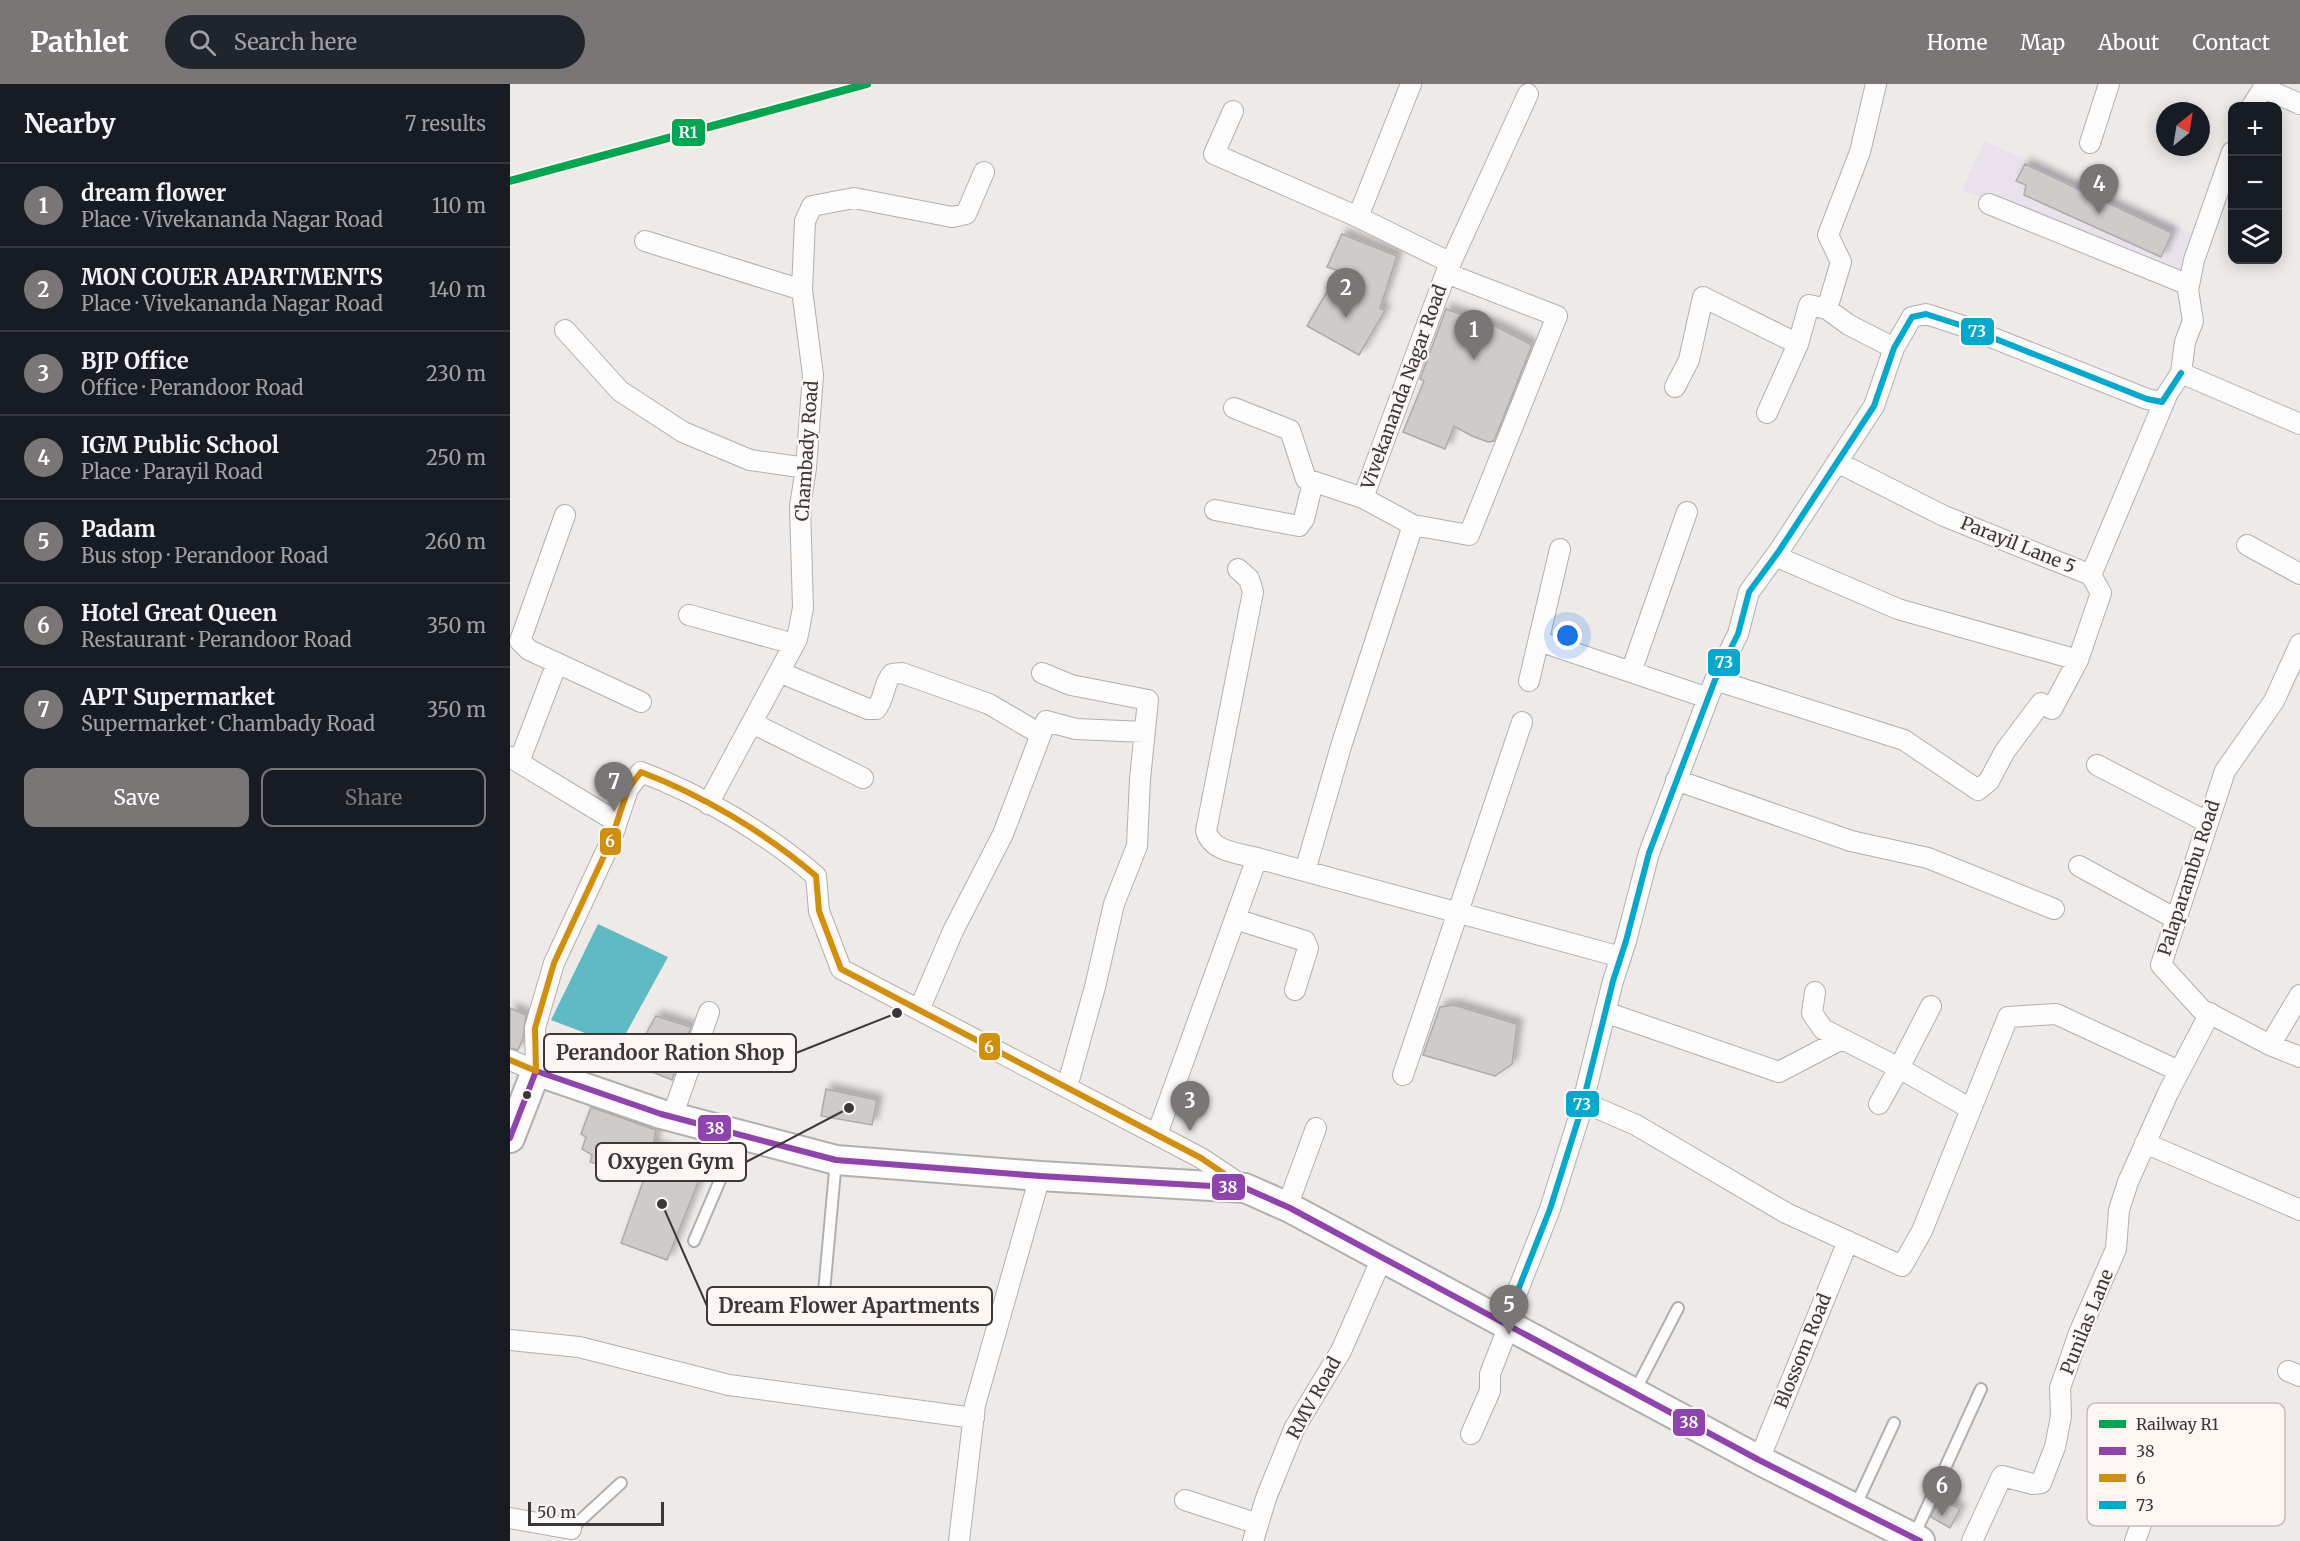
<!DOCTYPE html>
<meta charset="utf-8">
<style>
body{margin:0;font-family:Merriweather,serif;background:#20242c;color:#f1f3f6}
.controls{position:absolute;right:18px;top:18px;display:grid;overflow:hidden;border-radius:12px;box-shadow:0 3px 15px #0003}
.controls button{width:54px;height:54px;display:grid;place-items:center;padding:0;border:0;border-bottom:2px solid #363941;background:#171b24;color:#f1f3f6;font:30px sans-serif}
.compass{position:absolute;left:1646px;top:18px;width:54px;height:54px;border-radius:50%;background:#171b24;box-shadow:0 3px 15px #0003;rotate:30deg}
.scale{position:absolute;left:18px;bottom:15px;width:136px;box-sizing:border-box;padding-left:6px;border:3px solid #3b3837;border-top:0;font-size:16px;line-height:21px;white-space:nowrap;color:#3b3837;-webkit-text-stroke:4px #fdf6f3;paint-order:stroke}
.you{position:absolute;left:1058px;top:552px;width:21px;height:21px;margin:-15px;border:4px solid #fff;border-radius:50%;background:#1a73e8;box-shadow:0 0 0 9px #1a73e833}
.badge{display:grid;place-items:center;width:39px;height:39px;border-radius:50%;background:#797675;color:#fff;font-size:20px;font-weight:700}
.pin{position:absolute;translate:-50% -50px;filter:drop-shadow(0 2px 3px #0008)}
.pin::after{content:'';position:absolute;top:32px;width:21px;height:18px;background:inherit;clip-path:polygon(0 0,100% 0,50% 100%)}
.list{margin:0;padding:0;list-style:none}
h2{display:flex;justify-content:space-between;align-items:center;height:78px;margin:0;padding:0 24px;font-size:26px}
h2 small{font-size:20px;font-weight:400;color:#9ea1a6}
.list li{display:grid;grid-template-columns:39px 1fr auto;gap:18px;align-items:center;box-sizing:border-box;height:84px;padding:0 24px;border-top:2px solid #363941}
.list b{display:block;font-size:22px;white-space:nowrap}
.list p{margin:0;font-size:20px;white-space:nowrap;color:#9ea1a6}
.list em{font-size:20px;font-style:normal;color:#9ea1a6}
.actions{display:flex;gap:12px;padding:18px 24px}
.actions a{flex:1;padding:14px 0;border:2px solid #797675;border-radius:12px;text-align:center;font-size:21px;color:#797675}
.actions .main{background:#797675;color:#fff}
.icon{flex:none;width:33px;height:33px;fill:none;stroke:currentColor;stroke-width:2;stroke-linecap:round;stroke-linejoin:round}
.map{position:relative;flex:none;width:1790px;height:1457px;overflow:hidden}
header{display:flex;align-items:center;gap:36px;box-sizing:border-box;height:84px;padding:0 30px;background:#797675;color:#fff}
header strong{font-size:28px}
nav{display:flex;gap:33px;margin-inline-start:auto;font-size:21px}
.search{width:420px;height:54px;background:#20242c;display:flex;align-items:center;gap:15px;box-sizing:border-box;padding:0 21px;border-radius:33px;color:#9ea1a6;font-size:22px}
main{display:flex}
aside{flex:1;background:#171b24}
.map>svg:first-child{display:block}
.education{fill:#e9e2ed}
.water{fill:#60bac4}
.building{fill:#cecbc9;stroke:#adaaa9;stroke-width:1.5;filter:url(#shadow)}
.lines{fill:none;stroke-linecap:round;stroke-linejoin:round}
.lane-casing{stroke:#b2b0ae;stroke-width:14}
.street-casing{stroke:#b2b0ae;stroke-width:22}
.secondary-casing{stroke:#b2b0ae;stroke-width:32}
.lane{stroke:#fcfcfc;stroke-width:10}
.street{stroke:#fcfcfc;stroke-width:20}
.secondary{stroke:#fcfcfc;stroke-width:28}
.bus-1-casing{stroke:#fdf6f3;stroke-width:10}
.bus-2-casing{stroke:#fdf6f3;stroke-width:10}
.bus-3-casing{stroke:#fdf6f3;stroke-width:10}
.bus-1{stroke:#8e44ad;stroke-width:6}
.bus-2{stroke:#d1900b;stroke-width:6}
.bus-3{stroke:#00a9ce;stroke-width:6}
.rail-1-casing{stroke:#fdf6f3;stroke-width:12}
.rail-1{stroke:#00a651;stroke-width:8}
.bus-dot{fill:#3b3837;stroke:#fdf6f3;stroke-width:2}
.labels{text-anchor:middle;stroke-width:4.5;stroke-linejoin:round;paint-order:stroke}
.street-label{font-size:18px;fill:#3b3837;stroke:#fdf6f3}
.key{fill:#fdf6f3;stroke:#c3bdbb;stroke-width:1.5}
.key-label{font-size:16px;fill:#3b3837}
.leader{fill:none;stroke:#3b3837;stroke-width:2}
.callout-dot{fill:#3b3837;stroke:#fdf6f3;stroke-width:2}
.callout{fill:#fdf6f3;stroke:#3b3837;stroke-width:2}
.callout-label{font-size:20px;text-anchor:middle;font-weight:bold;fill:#3b3837}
.line-badge{stroke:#fdf6f3;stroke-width:2}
.badge-label{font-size:16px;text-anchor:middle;font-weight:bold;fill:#fff}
</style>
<header>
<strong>Pathlet</strong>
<div class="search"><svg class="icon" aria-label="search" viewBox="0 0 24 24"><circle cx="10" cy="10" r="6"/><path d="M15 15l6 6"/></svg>Search here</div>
<nav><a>Home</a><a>Map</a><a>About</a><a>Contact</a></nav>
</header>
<main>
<aside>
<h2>Nearby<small>7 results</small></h2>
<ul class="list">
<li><span class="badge">1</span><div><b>dream flower</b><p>Place · Vivekananda Nagar Road</p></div><em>110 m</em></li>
<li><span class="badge">2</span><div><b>MON COUER APARTMENTS</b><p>Place · Vivekananda Nagar Road</p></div><em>140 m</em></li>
<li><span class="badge">3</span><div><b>BJP Office</b><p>Office · Perandoor Road</p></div><em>230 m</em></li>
<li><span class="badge">4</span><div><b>IGM Public School</b><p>Place · Parayil Road</p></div><em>250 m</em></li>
<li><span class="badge">5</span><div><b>Padam</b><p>Bus stop · Perandoor Road</p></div><em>260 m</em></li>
<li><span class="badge">6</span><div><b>Hotel Great Queen</b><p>Restaurant · Perandoor Road</p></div><em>350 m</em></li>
<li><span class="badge">7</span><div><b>APT Supermarket</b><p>Supermarket · Chambady Road</p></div><em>350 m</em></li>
</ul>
<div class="actions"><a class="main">Save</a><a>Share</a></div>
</aside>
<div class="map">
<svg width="1790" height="1457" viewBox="0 0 1790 1457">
<defs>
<filter id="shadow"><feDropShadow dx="5.5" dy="-5.5" stdDeviation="3" flood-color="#0004"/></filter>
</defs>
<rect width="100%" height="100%" fill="#edeae8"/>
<path class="education" d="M1474,57l216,96 -16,44 -222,-91z"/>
<path class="water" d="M88,840l70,33 -49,89 -68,-26z"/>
<path class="building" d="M1515,80l147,69 -11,24 -137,-62 2,-10 -10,-4z
M832,150l55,22 -17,52 5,3 -26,44 -52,-29 32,-55 -12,-4z
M936,225l51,18 35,18 -38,96 -6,1 -16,-6 -18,-10 -9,23 -42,-17 21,-51 -4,-2z
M944,921l63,19 -5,40 -17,12 -72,-21 17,-48z
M0,924l16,7 -3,23 -5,12 -8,-2z
M146,932l35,11 -19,53 -42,-17z
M316,1005l51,11 -5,25 -51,-9z
M81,1023l65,23 -3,16 36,10 16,9 -38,95 -46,-17 23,-64 -31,-1 -8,-12 -15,-4 2,-7 -10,-6 4,-12 -5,-3z
M1429,1415l21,10 -10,19 -19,-11z"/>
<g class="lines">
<defs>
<path id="lane" d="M184,1157l45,-105
M314,1208l12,-132
M1124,1309l44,-85
M1345,1423l39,-84
M61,1445l50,-46
M1404,1452l67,-147"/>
<path id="street" d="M1753,4l37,16
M1742,22l14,-22
M723,27l-19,43 144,63 53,-133
M1580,59l19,-59
M1722,68l-38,108 -6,30 5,31 -8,21 -4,31 119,51
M1479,120l200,81
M848,133l93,46
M135,157l157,49
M936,189l82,-179
M1317,225l22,16 45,23
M55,246l55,61 63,41 67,28 56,8
M1165,303l14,-27 14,-63 95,47 11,-39 18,4 14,-47 -13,-27 32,-83 16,-68
M724,324l56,22 16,49 57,19
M1257,329l31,-69
M1327,378l107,54 147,59
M705,426l84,16 5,-7 9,-37
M55,431l-45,126 9,9 112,52
M1737,461l53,29
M1265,472l123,53 180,51
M728,485l11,10 4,13 -47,239c6,21 32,22 51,27
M179,531l105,29
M1029,557l169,57
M1790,560l-26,57 -49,70 -64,194 40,44 69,36 30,12
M269,588l89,37h8c9,-10 7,-25 16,-35l10,-1 87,31 51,30
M1121,588l56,-160
M532,589l29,12 77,15 -8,79 -3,67 -23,58 -19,83 -28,100
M1205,596l189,60 74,50 11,-9 16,-30 36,-48 11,6 26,-49 23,-67 -10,-18 76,-180
M1019,597l31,-132
M242,639l111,55
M0,673l107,65
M9,678l38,-99
M1587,681l110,57
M1166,696l175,61 77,17 126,51
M198,720l89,-165 6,-31 -3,-102 6,-38 7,-93 -11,-85 3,-69 7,-15 42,-8 98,19 14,-3 18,-42
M1569,782l97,53
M795,787l37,-128 71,-218 56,10 88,-219 -111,-43 -83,225 50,27
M725,835l70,22 3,7 -13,42
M1305,908l-3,21 11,16 76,39 -20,36
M1421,922l-32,62 72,41
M409,926l34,-79 50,-97 43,-113 30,8 69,3
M1095,928l174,60 63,-33
M1760,961l30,-50
M0,976l26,11 -1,-43 19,-65 56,-120 18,-54 13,-17c61,23 125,61 175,104l3,35 22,58 360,189 42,28
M893,991l119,-353
M1073,1018l53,23 150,88 116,53 20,-35 86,-214 48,-3 123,57
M162,1033l37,-105
M647,1050l100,-276 364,99
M1635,1059l155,67
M777,1123l29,-79
M995,1239l45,-114 30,-95 33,-133 13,-40 23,-88 66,-173 23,-46 11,-42 30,-41 95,-145 20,-58 18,-31 14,-3 37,12 184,73 15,3 19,-29
M0,1256l69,7 150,38 245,33
M1778,1287l12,5
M961,1350l19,-43v-17l19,-49
M1249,1376l89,-219
M675,1416l73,24
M0,1434l61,11
M449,1457l16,-136 65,-229
M743,1457l13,-43 29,-71 46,-76 41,-93
M1462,1457l30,-65 31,8 8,-1 14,-36 6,-31 -1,-28 19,-55 37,-84 3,-39 9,-28 40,-89 42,-80
M1625,1457l15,-42"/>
<path id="secondary" d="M0,1054l26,-67 125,43 175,46 204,16 205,12 45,20 469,252 161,81"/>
</defs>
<use href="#lane" class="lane-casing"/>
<use href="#street" class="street-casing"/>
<use href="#secondary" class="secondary-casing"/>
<use href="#lane" class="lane"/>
<use href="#street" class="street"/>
<use href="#secondary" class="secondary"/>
<defs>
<path id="bus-1" d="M0,1054l26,-67 125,43 175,46 204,16 205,12 45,20 469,252 161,81"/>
<path id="bus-2" d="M0,976l26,11 -1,-43 19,-65 56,-120 18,-54 13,-17c61,23 125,61 175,104l3,35 22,58 360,189 28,19"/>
<path id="bus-3" d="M995,1239l45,-114 30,-95 33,-133 13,-40 23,-88 66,-173 23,-46 11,-42 30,-41 95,-145 20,-58 18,-31 14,-3 37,12 184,73 15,3 19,-29"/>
</defs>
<use href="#bus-1" class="bus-1-casing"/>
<use href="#bus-2" class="bus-2-casing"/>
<use href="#bus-3" class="bus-3-casing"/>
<use href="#bus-1" class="bus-1"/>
<use href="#bus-2" class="bus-2"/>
<use href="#bus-3" class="bus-3"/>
<defs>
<path id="rail-1" d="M0,97l357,-97"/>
</defs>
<use href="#rail-1" class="rail-1-casing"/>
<use href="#rail-1" class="rail-1"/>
</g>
<circle class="bus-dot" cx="17" cy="1011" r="5"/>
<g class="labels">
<g class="street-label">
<text transform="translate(894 303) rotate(-70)" y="6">Vivekananda Nagar Road</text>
<text transform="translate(297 367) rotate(-86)" y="6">Chambady Road</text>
<text transform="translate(1508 461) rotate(22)" y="6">Parayil Lane 5</text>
<text transform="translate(1679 794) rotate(-72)" y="6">Palaparambu Road</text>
<text transform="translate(1577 1238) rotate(-68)" y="6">Punilas Lane</text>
<text transform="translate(1293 1267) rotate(-68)" y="6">Blossom Road</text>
<text transform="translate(804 1314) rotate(-61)" y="6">RMV Road</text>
</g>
</g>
<rect x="1577" y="1319" width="198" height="123" rx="9" class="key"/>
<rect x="1589" y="1336" width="27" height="8" fill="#00a651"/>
<rect x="1589" y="1363" width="27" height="8" fill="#8e44ad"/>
<rect x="1589" y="1390" width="27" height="8" fill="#d1900b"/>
<rect x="1589" y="1417" width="27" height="8" fill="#00a9ce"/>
<g class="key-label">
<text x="1626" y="1346">Railway R1</text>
<text x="1626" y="1373">38</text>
<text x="1626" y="1400">6</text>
<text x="1626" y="1427">73</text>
</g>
<path class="leader" d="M387 929L286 969M339 1024L236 1078M152 1120L197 1222"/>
<g class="callout-dot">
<circle cx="387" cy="929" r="6"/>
<circle cx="339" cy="1024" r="6"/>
<circle cx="152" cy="1120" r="6"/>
</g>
<g class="callout">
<rect x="34" y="950" width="252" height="38" rx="6"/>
<rect x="86" y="1059" width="150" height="38" rx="6"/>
<rect x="197" y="1203" width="285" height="38" rx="6"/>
</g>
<g class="callout-label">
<text x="160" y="976">Perandoor Ration Shop</text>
<text x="161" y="1085">Oxygen Gym</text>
<text x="339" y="1229">Dream Flower Apartments</text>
</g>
<g class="line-badge">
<rect x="161" y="34" width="35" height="29" rx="6" fill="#00a651"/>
<rect x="1450" y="233" width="35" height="29" rx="6" fill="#00a9ce"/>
<rect x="1197" y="564" width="34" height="29" rx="6" fill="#00a9ce"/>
<rect x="89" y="743" width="23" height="29" rx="6" fill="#d1900b"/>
<rect x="468" y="948" width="23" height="29" rx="6" fill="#d1900b"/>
<rect x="1055" y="1006" width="35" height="28" rx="6" fill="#00a9ce"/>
<rect x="187" y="1030" width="35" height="28" rx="6" fill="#8e44ad"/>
<rect x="701" y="1089" width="35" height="28" rx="6" fill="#8e44ad"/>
<rect x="1162" y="1324" width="34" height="29" rx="6" fill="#8e44ad"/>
</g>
<g class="badge-label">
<text x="178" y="54">R1</text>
<text x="1467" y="253">73</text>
<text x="1214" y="584">73</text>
<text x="100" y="763">6</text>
<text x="479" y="969">6</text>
<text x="1072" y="1026">73</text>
<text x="205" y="1050">38</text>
<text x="718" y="1109">38</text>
<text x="1179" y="1344">38</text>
</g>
</svg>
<div class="controls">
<button>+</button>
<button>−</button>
<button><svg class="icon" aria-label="layers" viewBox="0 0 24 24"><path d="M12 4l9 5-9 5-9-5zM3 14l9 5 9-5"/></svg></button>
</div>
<svg class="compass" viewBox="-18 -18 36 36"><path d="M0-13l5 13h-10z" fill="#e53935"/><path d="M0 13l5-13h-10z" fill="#9ea1a6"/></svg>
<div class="scale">50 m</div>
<div class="you"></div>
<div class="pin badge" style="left:964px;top:276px">1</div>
<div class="pin badge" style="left:836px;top:234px">2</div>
<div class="pin badge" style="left:680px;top:1047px">3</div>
<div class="pin badge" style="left:1589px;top:130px">4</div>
<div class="pin badge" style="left:999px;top:1251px">5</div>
<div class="pin badge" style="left:1432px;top:1432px">6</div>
<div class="pin badge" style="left:104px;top:728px">7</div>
</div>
</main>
